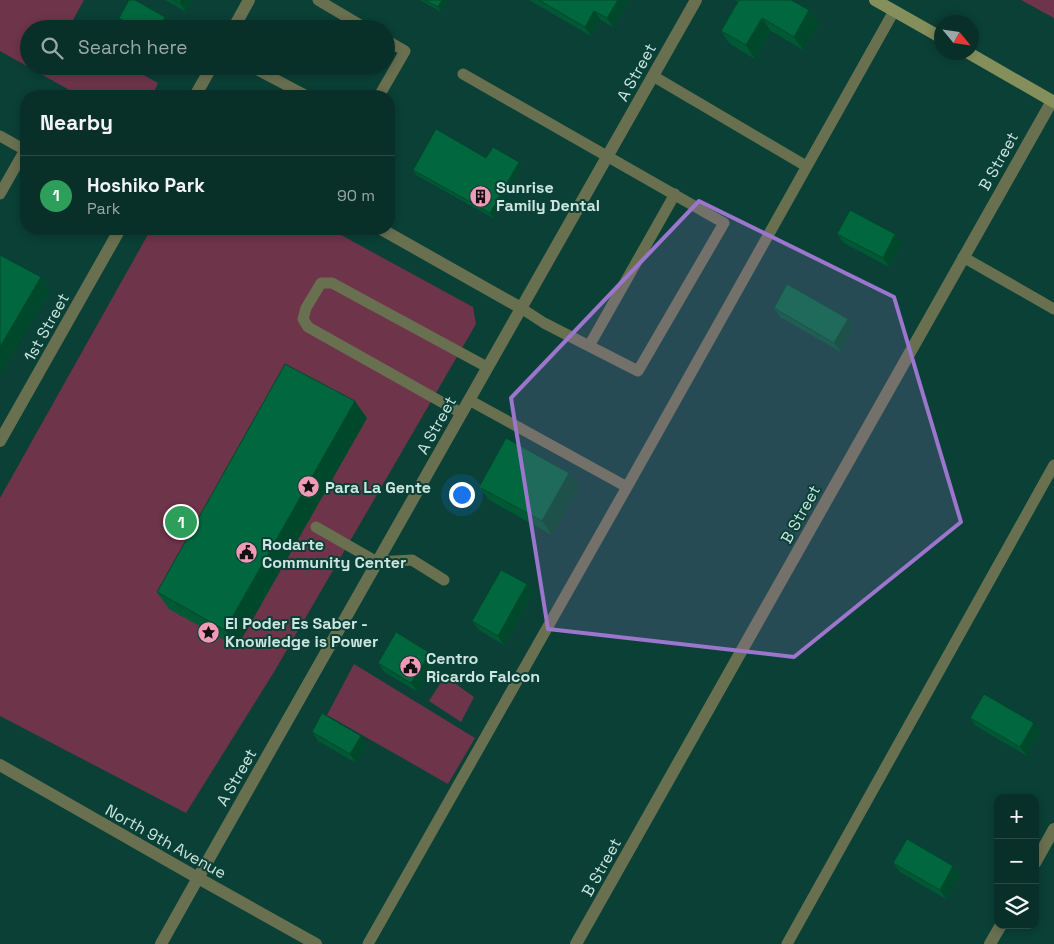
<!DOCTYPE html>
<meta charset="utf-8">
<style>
body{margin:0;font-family:"Space Grotesk",sans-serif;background:#113830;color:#f1f3f6}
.controls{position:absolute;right:15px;bottom:15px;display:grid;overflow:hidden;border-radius:10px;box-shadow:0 2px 8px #0003}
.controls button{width:45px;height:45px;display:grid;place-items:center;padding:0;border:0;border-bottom:1px solid #294b45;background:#083028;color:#f1f3f6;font:25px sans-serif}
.compass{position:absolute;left:934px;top:15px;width:45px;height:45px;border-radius:50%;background:#083028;box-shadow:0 2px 8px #0003;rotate:119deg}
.you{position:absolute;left:461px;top:494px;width:18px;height:18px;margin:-12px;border:4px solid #fff;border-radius:50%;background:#1a73e8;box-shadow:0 0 0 8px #1a73e833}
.badge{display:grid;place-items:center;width:32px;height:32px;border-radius:50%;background:#8bbbb9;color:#fff;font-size:16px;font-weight:700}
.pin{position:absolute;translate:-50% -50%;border:2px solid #fff;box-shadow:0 1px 5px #0006}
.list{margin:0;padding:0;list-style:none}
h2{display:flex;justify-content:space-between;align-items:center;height:65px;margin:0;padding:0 20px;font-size:21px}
h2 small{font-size:16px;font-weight:400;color:#98a9a8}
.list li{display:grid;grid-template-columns:32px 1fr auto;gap:15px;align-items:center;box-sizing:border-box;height:80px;padding:0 20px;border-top:1px solid #294b45}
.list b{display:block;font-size:19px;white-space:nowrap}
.list p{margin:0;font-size:16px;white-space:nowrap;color:#98a9a8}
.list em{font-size:16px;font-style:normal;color:#98a9a8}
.icon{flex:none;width:28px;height:28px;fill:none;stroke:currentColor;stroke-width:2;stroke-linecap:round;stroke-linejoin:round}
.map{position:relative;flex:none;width:1054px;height:944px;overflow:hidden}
.search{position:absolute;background:#083028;box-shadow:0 2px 8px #0003;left:20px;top:20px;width:375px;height:55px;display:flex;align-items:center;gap:12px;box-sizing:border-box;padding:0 18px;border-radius:28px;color:#98a9a8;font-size:19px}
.panel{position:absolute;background:#083028;box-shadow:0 2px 8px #0003;left:20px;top:90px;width:375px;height:145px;border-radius:20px}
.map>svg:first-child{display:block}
.green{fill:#6e344a}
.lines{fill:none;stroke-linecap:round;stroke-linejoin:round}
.service{stroke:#697050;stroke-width:11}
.minor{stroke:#697050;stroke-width:12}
.tertiary{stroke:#697050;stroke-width:12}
.secondary{stroke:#848f5c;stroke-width:12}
.wall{fill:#005935}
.shaded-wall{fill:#00482b}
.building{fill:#00673e;stroke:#00482b}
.marked{fill:#9b76cc;fill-opacity:0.2;stroke:#9b76cc;stroke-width:4;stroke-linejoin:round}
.labels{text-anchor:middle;stroke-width:4;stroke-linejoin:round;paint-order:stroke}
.street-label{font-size:16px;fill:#cce6df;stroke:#0a4036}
.poi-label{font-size:16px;font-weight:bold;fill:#cce6df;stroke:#0a4036;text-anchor:start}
</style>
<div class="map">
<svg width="1054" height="944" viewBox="0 0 1054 944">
<rect width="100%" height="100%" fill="#0a4036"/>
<path class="green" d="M0,0h84l-16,29h-39v37h98l31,17 -6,13h-72l-80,-45z
M1021,0h33v18z
M151,229h179l143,78 3,17 -202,348 -88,141 -186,-97v-218z
M354,664l121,74 -27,46 -121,-69z
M445,676l29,21 -13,25 -32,-21z"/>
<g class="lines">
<path class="service" d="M318,0l49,29
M250,66l57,30
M463,74l261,149 -86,148 -94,-48 -23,-15
M653,76l153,90
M379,96l26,-45 -19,-11
M0,136l25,14 -25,44
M963,257l91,52
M589,346l86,-152
M469,400l158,87 267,-476
M461,413l-153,-86 -5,-8 3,-11 15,-25h11l155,84
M316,527l61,35 35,-2 32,20
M368,944l259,-457
M787,944l267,-479"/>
<path class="minor" d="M233,29l16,-29
M195,96l17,-30
M381,229l140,79
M0,441l120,-212
M1035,863l19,-34
M161,944l37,-66 118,66
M576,944l476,-843
M990,944l11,-19"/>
<path class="tertiary" d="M0,765l198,113 498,-878"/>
<path class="secondary" d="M875,0l67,38
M967,52l87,50"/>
</g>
<path class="wall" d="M165,0h28l-7,12z
M420,0h28l-7,12z
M529,0h100l-16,27 -12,-7 -10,16z
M736,0h55l18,10 10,14 -16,26 -32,-19 -16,28 -25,-15 -9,-13 16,-29z
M165,17l7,9 -2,3h-42l-3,-2 -6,-9z
M486,158l33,4 3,4 -29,52 -77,-43 -3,-5z
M837,234l65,9 -13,24 -45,-24z
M774,308l74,11 6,9 -13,24 -61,-35z
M367,418l-130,229 -68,-38 -12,-17z
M569,473l10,13 -27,49 -63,-35 -10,-13z
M527,584l6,9 -29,52 -25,-15 -7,-9z
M430,653l6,9 -18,30 -34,-20 -6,-9z
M970,718l64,5 6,9 -13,24 -51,-30z
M312,732l55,13 -11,18 -38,-22z
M893,863l60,3 7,9 -14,24 -46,-27z"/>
<path class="shaded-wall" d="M181,0h12l-7,12 -6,-9z
M442,0h6l-7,12 -3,-5z
M618,0h11l-16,27 -6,-9z
M809,10l10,14 -16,26 -9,-13z
M594,11l7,9 -10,16 -6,-9z
M165,17l7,9 -2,3h-11z
M762,18l9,13 -16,28 -9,-14z
M519,162l3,4 -29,52 -3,-5z
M895,234l7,9 -13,24 -6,-9z
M41,277l9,14 -50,85v-29z
M848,319l6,9 -13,24 -7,-9z
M355,401l12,17 -130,229 -12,-17z
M569,473l10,13 -27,49 -10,-14z
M527,584l6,9 -29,52 -6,-9z
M430,653l6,9 -18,30 -7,-9z
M1034,723l6,9 -13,24 -7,-9z
M361,736l6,9 -11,18 -6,-9z
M953,866l7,9 -14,24 -6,-9z"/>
<path class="building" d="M129,0h6l30,17 -6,12h-22l-18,-11z
M174,0h7l-1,3z
M425,0h17l-4,7z
M539,0h79l-11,18 -13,-7 -9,16z
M739,0h52l18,10 -15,27 -32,-19 -16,27 -25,-14z
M436,129l50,29 7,-11 26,15 -29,51 -77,-43z
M850,210l45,24 -12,24 -46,-24z
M0,255l41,22 -41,70z
M787,284l61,35 -14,24 -60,-35z
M285,364l70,37 -130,229 -68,-38z
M506,438l63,35 -27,48 -63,-34z
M501,570l26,14 -29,52 -26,-15z
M396,632l34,21 -19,30 -33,-20z
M984,694l50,29 -14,24 -50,-29z
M322,713l39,23 -11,18 -38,-22z
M907,839l46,27 -13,24 -47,-27z"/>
<path class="marked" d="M699,201l195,96 67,225 -167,135 -246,-28 -37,-231z"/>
<defs>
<symbol id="building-disc" viewBox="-11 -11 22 22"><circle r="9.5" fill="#f09ab7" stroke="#0a4036"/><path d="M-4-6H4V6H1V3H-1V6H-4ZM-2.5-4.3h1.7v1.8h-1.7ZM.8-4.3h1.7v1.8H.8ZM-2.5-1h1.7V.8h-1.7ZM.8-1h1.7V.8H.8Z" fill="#111"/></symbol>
<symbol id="sight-disc" viewBox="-11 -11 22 22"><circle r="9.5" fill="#f09ab7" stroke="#0a4036"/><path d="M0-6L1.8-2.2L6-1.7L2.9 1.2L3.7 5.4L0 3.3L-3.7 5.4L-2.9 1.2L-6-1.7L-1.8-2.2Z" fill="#111"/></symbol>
<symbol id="civic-disc" viewBox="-11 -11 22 22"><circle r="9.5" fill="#f09ab7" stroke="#0a4036"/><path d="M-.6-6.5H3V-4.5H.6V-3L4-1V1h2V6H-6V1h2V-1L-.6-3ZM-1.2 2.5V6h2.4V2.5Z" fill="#111"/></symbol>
</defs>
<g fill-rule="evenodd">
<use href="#building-disc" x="468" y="184" width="25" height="25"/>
<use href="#sight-disc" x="296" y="474" width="25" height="25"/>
<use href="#civic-disc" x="234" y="540" width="25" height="25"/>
<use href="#sight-disc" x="196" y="620" width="25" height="25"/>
<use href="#civic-disc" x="398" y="654" width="25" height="25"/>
</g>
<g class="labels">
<g class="street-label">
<text transform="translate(636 72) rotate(-61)" y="6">A Street</text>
<text transform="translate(998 161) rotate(-61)" y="6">B Street</text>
<text transform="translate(46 327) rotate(-61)" y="6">1st Street</text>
<text transform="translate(436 425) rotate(-61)" y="6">A Street</text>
<text transform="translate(800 514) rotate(-61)" y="6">B Street</text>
<text transform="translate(236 777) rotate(-60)" y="6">A Street</text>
<text transform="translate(166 841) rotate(29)" y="6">North 9th Avenue</text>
<text transform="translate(601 867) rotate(-61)" y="6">B Street</text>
</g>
<g class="poi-label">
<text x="496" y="193">Sunrise<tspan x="496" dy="18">Family Dental</tspan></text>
<text x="325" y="493">Para La Gente</text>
<text x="262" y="550">Rodarte<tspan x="262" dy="18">Community Center</tspan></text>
<text x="225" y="629">El Poder Es Saber -<tspan x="225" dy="18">Knowledge is Power</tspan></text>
<text x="426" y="664">Centro<tspan x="426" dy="18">Ricardo Falcon</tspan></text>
</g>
</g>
</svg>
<div class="controls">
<button>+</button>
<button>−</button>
<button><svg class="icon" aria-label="layers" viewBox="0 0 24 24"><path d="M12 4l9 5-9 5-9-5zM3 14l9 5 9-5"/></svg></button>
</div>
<svg class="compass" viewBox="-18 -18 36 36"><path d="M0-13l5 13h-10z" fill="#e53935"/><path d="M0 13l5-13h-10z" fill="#98a9a8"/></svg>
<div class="you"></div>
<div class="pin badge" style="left:181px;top:522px;background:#2e9e5b">1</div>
<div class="search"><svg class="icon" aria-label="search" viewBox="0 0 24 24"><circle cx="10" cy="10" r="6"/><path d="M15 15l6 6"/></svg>Search here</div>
<section class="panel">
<h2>Nearby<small></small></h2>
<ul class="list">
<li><span class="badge" style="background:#2e9e5b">1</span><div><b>Hoshiko Park</b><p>Park</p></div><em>90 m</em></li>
</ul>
</section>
</div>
